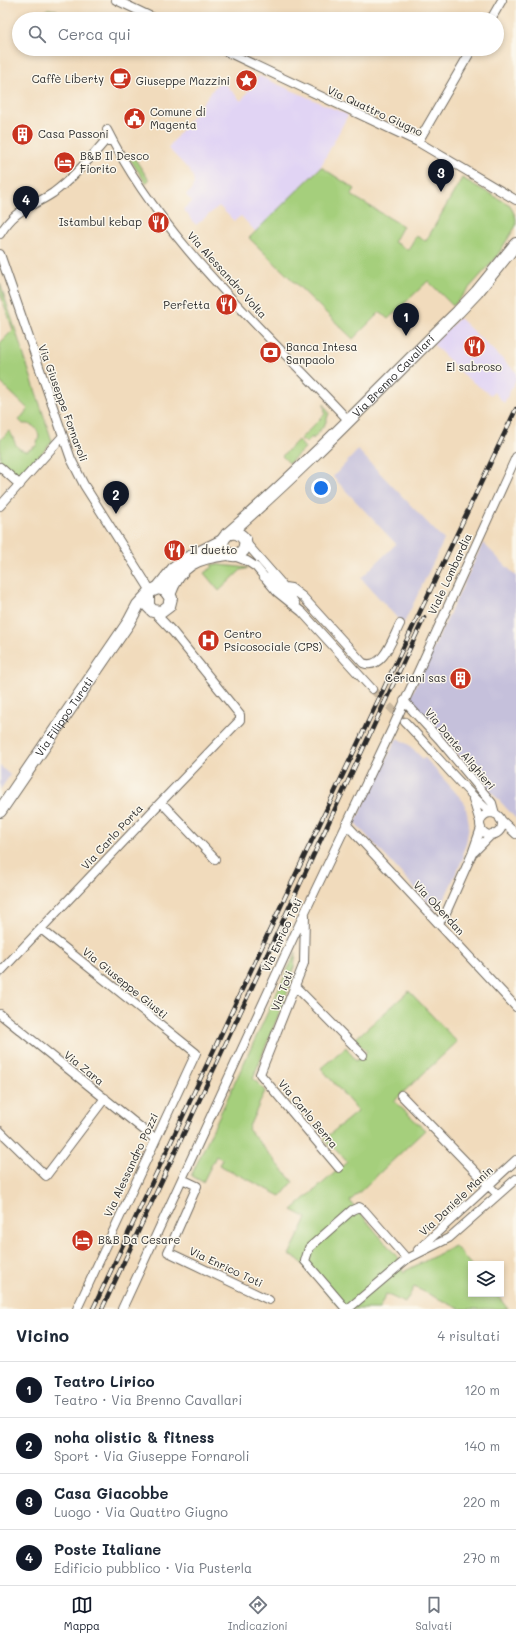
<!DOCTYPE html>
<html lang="it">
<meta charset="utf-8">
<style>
body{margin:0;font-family:Mali,sans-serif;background:#f2f2f3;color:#1f2937}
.controls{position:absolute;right:12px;bottom:12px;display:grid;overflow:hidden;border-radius:0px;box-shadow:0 2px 6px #0003}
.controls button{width:36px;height:36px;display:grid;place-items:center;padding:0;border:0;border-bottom:1px solid #e0e1e3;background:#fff;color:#1f2937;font:20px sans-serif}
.you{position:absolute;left:321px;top:488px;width:14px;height:14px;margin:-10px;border:3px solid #fff;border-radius:50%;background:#1a73e8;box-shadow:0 0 0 6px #1a73e833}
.badge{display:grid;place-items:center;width:26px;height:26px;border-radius:50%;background:#111827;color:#fff;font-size:13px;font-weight:700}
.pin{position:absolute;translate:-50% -33px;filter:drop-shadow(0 1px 2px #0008)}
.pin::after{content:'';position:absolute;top:21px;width:14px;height:12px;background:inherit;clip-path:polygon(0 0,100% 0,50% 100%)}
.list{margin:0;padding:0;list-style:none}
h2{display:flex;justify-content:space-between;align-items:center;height:52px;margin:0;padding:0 16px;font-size:17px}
h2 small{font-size:13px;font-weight:400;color:#747a83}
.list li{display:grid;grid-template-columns:26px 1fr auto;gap:12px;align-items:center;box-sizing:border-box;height:56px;padding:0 16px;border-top:1px solid #e0e1e3}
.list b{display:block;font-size:15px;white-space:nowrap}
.list p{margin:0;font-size:13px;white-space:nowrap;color:#747a83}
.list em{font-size:13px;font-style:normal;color:#747a83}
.icon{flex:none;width:22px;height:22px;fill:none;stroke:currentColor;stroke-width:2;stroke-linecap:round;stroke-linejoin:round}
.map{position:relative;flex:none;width:516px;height:1309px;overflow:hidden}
.search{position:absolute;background:#fff;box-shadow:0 2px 6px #0003;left:12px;right:12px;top:12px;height:44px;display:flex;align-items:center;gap:10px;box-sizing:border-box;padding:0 14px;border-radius:22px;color:#747a83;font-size:15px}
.sheet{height:276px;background:#fff}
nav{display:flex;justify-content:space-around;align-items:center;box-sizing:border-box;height:56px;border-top:1px solid #e0e1e3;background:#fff;font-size:11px;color:#747a83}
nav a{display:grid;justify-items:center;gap:2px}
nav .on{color:#111827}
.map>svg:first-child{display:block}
.built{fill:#e1d4f4}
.industrial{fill:#c5c0db}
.green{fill:#a5cf7b;stroke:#687d53}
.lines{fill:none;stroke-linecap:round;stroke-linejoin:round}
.street-tunnel{stroke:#c9b89f;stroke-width:8;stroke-dasharray:8 4;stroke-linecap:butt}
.street-casing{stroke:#70695e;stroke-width:10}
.secondary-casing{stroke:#70695e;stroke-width:14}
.street{stroke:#fff;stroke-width:8}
.secondary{stroke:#fff;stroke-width:12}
.rail-casing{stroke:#2b2b2b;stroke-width:4.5}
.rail{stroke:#fbf7ec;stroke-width:3;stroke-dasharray:9;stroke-linecap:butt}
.labels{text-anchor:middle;stroke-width:3;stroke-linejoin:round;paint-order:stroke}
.poi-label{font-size:11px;fill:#2b2b2b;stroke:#fbf7ec;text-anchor:start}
.street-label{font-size:11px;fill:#2b2b2b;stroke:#fbf7ec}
</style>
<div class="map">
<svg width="516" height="1309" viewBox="0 0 516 1309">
<rect width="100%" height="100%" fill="#fbf7ec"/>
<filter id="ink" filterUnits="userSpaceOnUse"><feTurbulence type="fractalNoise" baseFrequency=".025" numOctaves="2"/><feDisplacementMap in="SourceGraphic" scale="8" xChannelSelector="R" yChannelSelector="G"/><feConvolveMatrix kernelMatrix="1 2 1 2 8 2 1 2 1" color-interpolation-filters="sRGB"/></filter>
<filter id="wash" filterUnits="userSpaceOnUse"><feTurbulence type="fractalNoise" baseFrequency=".012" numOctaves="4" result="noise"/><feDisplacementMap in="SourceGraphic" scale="16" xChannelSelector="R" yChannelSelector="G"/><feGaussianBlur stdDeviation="0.9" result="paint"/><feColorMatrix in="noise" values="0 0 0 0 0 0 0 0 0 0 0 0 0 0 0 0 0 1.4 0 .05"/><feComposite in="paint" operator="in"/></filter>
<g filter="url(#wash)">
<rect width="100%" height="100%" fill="#f1dbbc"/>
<path class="built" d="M259,76l89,39 -27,51 -65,66 -15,-16 -7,5 -15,-15 -23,19 -13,-16 9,-7 -6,-7 5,-4 3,-8 -1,-6 -4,-7 -21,-22 53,-69 20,22z
M459,318l57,54v8l-12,23 -10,-11 -3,3 -24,-17 -34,-34z"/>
<path class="industrial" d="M358,450l86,90 -40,83 -6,-4 -37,-41 35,-34 -63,-67z
M483,543l33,33v243l-107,-119z
M397,738l12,7 14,14 2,-1 39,44 3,11 2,11 -3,20 -4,10 2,2 -24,52 -5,2 -80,-87z
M0,766l10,9 -10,15z"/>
<path class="green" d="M48,9l9,1 -3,8 -15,1 4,-7z
M131,153l18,27 -3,3 -18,-27z
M321,167l34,22 -4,6 52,31 -9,16 14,8 8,-14 10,5 36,-63 48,27 6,13v8l-21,33 -42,47 -25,-25 -40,38 -8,-7 -27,27 -104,-101z
M0,283l52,158 -27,32c-11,5 -18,-6 -25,-13v-20l9,-9c7,8 4,19 18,20l9,-5 3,-9c-1,-9 -7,-14 -16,-13l-4,-4 9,-11 -28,-27v-39l13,-13 -13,-37z
M324,404l5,9 -4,11 -12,15 -1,-2 -6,6 -2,-3 -2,1 -2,-2 25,-25z
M298,440l7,8 -16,15 -7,-7z
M211,564l38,4 -8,2 -22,21 -15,-18 9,-6z
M296,952l-4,29 -39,97 12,13 -17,38 45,53 -12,14 -62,-31 3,-6 -6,-3 -13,26 -12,-6z
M409,991l48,51 -63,59 31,29 -75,71 48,57 5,14 52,-26 16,19v29h25l12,15h-48l-46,-22 -9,16 -19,-9 -7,15h-38l-43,-50 -9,-4 18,-37 -15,-8 55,-48 -11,-13 -6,-2 -6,-8 34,-28 -37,-43 25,-21 10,14 11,-9 -12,-13z"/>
</g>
<g filter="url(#ink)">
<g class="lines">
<path class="street-tunnel" d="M372,689l33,33"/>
<defs>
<path id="street" d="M116,0l40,19
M491,19l11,-19
M221,49l197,93 98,58
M107,130c57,114 157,199 242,291
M418,142l54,-93
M0,234c17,-27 29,-25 53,-41 20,-15 36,-33 52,-52h7
M0,254l71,205 13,26 67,106
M0,467l20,18
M0,506l62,-69
M246,543l35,40 14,20
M234,556l13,5 9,6 21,25 25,20 70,77
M264,577l5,1 9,8 13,2 12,9 60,66c20,8 30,-26 37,-39
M404,701l35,38 53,64 3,11
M405,722c29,30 55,64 86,91
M473,799l7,23
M161,802l54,57
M480 824a11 11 0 1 1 22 0a11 11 0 1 1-22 0Z
M500,819l16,15
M346,824l170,183
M474,852l18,-18
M305,915l-1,48 -44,111 79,94
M438,923l7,-8 27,-61 9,-26
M41,929l155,124 -119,256
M0,972l161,-170 79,-82v-5l-67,-83 -20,-21
M296,987l67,68
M0,1014l155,125
M401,1095l97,100
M0,1131l46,45 59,-78
M182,1179l15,7 -29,66 101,48
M418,1250l98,-90
M122,1309l183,-397 87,-183 124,-272
M346,1309l-41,-48 4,-13 43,-38 7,-3 5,3 43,49
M348,1309l59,-50 42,-21 67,-59"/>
<g id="secondary">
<path id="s1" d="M227,534c8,-3 13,-1 18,6 2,11 -7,18 -17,14l-6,-8c0,-7 3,-9 7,-13 81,-70 153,-147 229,-221l19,-20 39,-48"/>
<path d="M158,588l17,-21 9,-7 38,-19"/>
<path d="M169,595c11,-31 28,-38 59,-41"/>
<path id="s2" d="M0,811l129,-189 9,-17 13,-14 7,-3 7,2 6,8 -2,8 -8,6 -8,-1 -5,-5v-10"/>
</g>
</defs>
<use href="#street" class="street-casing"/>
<use href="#secondary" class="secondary-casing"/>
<use href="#street" class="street"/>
<use href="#secondary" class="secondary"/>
<defs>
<path id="rail" d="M93,1309l193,-414 230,-486
M102,1309l322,-691"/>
</defs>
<use href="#rail" class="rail-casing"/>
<use href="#rail" class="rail"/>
</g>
</g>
<defs>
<symbol id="cafe-disc" viewBox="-11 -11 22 22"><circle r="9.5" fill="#c8321e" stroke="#fbf7ec"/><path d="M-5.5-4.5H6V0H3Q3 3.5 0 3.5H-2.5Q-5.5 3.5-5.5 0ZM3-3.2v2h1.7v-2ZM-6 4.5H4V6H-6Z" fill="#fff"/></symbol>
<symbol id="sight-disc" viewBox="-11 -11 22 22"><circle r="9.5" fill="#c8321e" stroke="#fbf7ec"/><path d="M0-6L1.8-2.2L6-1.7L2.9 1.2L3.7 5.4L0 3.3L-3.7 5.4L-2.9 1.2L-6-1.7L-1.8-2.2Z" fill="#fff"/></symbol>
<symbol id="civic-disc" viewBox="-11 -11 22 22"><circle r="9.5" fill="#c8321e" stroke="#fbf7ec"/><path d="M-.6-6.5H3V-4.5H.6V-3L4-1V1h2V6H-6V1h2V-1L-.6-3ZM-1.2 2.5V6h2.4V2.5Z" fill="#fff"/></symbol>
<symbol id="building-disc" viewBox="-11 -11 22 22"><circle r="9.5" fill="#c8321e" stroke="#fbf7ec"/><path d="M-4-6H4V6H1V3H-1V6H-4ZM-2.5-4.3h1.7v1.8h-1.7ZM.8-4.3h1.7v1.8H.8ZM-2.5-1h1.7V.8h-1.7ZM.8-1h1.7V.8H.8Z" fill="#fff"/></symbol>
<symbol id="hotel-disc" viewBox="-11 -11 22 22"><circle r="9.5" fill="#c8321e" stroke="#fbf7ec"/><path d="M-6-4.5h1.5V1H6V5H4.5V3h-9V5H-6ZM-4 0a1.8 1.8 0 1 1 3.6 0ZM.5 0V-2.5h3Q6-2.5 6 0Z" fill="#fff"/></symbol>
<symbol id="restaurant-disc" viewBox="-11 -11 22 22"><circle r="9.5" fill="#c8321e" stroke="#fbf7ec"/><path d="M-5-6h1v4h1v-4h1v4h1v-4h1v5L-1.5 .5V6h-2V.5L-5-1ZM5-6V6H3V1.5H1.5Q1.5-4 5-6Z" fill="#fff"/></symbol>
<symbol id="bank-disc" viewBox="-11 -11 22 22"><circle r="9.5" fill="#c8321e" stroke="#fbf7ec"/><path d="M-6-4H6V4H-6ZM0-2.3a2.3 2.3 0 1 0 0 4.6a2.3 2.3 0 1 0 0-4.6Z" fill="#fff"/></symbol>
<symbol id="hospital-disc" viewBox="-11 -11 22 22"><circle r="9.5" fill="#c8321e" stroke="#fbf7ec"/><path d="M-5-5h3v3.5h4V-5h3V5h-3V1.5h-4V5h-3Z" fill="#fff"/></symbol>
</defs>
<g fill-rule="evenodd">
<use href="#cafe-disc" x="108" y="66" width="25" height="25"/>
<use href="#sight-disc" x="234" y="68" width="25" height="25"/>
<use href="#civic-disc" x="122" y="106" width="25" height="25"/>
<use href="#building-disc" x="10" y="122" width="25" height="25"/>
<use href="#hotel-disc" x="52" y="150" width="25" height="25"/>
<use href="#restaurant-disc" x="146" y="210" width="25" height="25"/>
<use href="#restaurant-disc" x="214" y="292" width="25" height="25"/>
<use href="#restaurant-disc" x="462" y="334" width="25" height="25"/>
<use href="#bank-disc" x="258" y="340" width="25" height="25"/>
<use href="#restaurant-disc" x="162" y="538" width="25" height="25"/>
<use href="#hospital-disc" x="196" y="628" width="25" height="25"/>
<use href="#building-disc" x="448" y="666" width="25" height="25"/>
<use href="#hotel-disc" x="70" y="1228" width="25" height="25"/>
</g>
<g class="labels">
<g class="poi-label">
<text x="104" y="83" text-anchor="end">Caffè Liberty</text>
<text x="230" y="85" text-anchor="end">Giuseppe Mazzini</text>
<text x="150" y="116">Comune di<tspan x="150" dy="13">Magenta</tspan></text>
<text x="38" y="138">Casa Passoni</text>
<text x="80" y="160">B&amp;B Il Desco<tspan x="80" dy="13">Fiorito</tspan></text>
<text x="142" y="226" text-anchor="end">Istambul kebap</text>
<text x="210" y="309" text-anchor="end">Perfetta</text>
<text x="286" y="351">Banca Intesa<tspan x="286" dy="13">Sanpaolo</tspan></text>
<text x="474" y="371" text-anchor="middle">El sabroso</text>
<text x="190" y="554">Il duetto</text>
<text x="224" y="638">Centro<tspan x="224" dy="13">Psicosociale (CPS)</tspan></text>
<text x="446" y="682" text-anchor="end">Ceriani sas</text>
<text x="98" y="1244">B&amp;B Da Cesare</text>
</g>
<g class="street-label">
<text transform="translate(375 111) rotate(25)" y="4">Via Quattro Giugno</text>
<text transform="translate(227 275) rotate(48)" y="4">Via Alessandro Volta</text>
<text dy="4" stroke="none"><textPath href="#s1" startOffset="301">Via Brenno Cavallari</textPath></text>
<text transform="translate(63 403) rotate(70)" y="4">Via Giuseppe Fornaroli</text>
<text transform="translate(450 574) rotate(-65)" y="4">Viale Lombardia</text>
<text dy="4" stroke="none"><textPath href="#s2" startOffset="114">Via Filippo Turati</textPath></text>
<text transform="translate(460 749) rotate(50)" y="4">Via Dante Alighieri</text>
<text transform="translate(112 837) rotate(-47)" y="4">Via Carlo Porta</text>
<text transform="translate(439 908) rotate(47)" y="4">Via Oberdan</text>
<text transform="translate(282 935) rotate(-65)" y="4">Via Enrico Toti</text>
<text transform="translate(125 983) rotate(39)" y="4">Via Giuseppe Giusti</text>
<text transform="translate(282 991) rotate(-69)" y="4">Via Toti</text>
<text transform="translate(84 1068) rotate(39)" y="4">Via Zara</text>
<text transform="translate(308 1114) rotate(50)" y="4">Via Carlo Berra</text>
<text transform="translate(131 1165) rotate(-65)" y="4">Via Alessandro Pozzi</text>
<text transform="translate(456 1201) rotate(-43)" y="4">Via Daniele Manin</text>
<text transform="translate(226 1267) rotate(25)" y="4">Via Enrico Toti</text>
</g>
</g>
</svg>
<div class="controls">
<button><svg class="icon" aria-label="layers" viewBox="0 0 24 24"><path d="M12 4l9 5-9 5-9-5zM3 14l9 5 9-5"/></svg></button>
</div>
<div class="you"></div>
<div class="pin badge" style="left:406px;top:336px">1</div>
<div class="pin badge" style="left:116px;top:514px">2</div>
<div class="pin badge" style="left:441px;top:192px">3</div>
<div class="pin badge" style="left:26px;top:219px">4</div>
<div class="search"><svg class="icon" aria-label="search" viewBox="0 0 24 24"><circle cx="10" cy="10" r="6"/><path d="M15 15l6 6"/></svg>Cerca qui</div>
</div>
<section class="sheet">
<h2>Vicino<small>4 risultati</small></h2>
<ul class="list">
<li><span class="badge">1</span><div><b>Teatro Lirico</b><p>Teatro · Via Brenno Cavallari</p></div><em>120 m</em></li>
<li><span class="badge">2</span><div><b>noha olistic &amp; fitness</b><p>Sport · Via Giuseppe Fornaroli</p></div><em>140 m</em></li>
<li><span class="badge">3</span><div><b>Casa Giacobbe</b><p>Luogo · Via Quattro Giugno</p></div><em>220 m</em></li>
<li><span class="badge">4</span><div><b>Poste Italiane</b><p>Edificio pubblico · Via Pusterla</p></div><em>270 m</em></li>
</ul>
</section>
<nav>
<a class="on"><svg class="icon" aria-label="map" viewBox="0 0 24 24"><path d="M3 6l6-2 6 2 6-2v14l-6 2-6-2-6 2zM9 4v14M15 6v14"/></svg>Mappa</a>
<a><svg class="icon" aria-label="directions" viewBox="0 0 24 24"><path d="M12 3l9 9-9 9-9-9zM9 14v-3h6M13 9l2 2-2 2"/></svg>Indicazioni</a>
<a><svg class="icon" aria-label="saved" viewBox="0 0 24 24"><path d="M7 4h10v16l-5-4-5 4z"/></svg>Salvati</a>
</nav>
